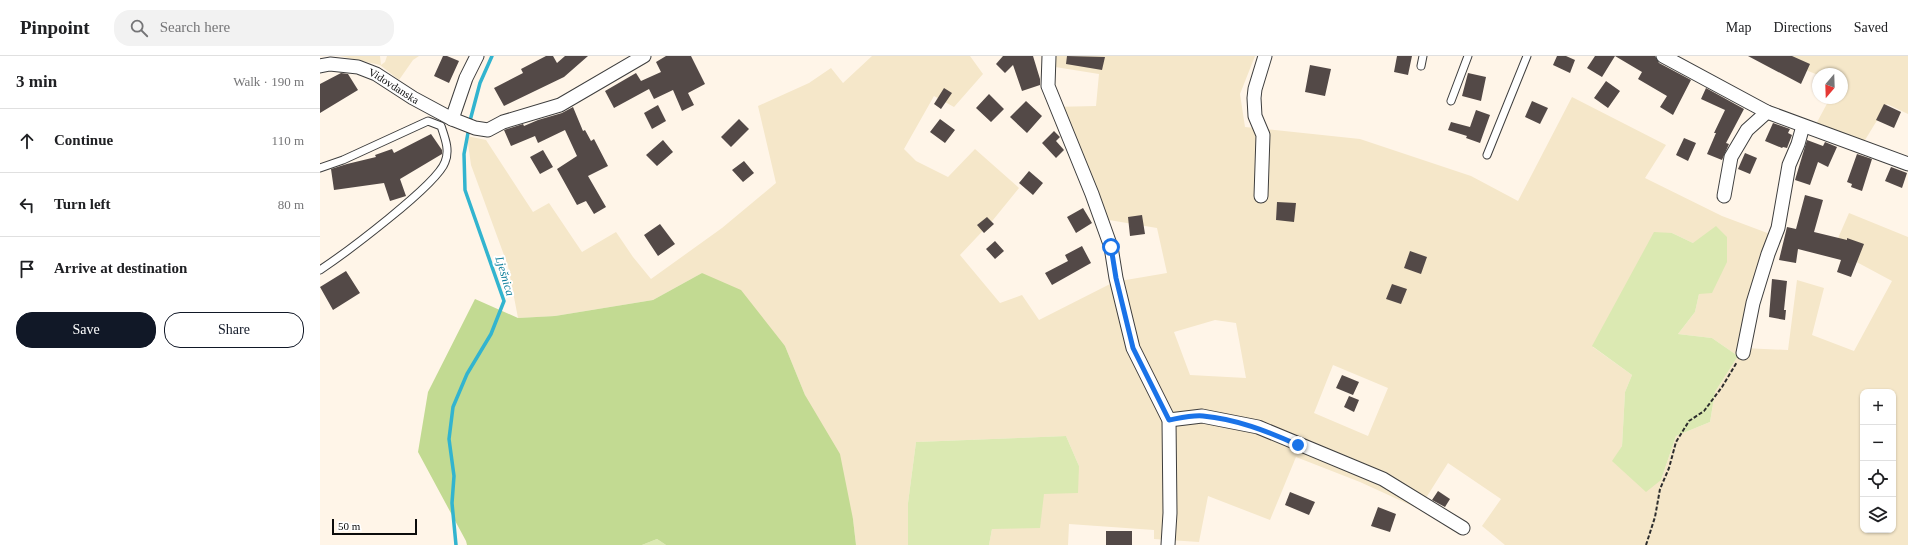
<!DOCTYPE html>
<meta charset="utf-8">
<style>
body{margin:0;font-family:"Times New Roman",serif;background:#f2f2f2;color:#202124}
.controls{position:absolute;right:12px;bottom:12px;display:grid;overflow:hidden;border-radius:8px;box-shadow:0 1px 3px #0004}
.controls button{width:36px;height:36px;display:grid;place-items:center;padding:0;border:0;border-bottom:1px solid #e0e0e0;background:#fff;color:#202124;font:20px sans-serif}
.compass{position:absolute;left:1492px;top:12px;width:36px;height:36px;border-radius:50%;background:#fff;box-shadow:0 1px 3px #0004;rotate:199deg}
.scale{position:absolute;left:12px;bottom:10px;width:85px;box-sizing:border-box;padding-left:4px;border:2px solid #0b0b0b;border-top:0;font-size:11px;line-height:14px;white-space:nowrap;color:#0b0b0b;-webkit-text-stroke:3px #fff;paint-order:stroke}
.stop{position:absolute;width:12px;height:12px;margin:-9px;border:3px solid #1a73e8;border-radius:50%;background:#fff}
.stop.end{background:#1a73e8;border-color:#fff;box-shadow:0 1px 4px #0008}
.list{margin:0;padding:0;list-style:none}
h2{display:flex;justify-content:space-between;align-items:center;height:52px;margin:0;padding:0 16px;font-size:17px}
h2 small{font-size:13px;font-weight:400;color:#757577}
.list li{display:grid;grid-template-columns:26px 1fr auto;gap:12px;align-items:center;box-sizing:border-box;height:64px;padding:0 16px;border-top:1px solid #e0e0e0}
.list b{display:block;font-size:15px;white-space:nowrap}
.list em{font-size:13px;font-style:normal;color:#757577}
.actions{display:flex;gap:8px;padding:12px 16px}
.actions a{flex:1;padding:9px 0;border:1px solid #111827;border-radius:16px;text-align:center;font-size:14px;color:#111827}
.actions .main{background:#111827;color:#fff}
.icon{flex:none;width:22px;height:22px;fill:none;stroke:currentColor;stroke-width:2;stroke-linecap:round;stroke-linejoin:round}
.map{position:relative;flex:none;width:1588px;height:489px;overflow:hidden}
header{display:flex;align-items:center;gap:24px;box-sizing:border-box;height:56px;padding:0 20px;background:#fff;border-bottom:1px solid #e0e0e0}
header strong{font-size:19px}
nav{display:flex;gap:22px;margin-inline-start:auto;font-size:14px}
.search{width:280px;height:36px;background:#f2f2f2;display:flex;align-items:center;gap:10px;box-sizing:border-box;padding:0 14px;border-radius:16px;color:#757577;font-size:15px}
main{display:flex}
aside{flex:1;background:#fff}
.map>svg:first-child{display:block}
.farmland{fill:#f5e7c9;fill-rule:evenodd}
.green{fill:#dbe9b2}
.forest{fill:#c2da92}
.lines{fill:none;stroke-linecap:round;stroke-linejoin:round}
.stream{stroke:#32b4cf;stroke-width:3.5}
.building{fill:#534947}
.service-casing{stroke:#3e3e3e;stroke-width:9}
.minor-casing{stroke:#3e3e3e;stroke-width:15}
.path{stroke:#2d2d2d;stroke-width:2;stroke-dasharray:4 2;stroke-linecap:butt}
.service{stroke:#fff;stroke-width:7}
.minor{stroke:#fff;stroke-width:13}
.route{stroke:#1a73e8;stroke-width:5}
.labels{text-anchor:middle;stroke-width:4;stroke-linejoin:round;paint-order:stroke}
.street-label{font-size:11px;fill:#0b0b0b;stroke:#fff}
.water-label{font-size:12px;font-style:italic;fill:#13809d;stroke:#fff}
</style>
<header>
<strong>Pinpoint</strong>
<div class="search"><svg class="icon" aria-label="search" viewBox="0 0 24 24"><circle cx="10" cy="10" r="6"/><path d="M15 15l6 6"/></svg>Search here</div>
<nav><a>Map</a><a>Directions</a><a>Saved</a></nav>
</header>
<main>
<aside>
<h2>3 min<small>Walk · 190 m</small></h2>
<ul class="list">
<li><svg class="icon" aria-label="ahead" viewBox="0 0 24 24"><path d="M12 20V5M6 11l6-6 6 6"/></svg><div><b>Continue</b></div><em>110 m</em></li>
<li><svg class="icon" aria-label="left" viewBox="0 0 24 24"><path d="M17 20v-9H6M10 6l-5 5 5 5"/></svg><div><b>Turn left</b></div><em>80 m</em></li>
<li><svg class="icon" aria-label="arrive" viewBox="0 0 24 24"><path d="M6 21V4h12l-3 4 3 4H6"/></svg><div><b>Arrive at destination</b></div></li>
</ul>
<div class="actions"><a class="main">Save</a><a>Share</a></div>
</aside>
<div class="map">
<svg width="1588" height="489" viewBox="0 0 1588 489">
<rect width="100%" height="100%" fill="#fff5e8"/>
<path class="farmland" d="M20,0h40l1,9 4,-3 2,-6h32l-6,4 -14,20 -19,-15z
M552,0h98l13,18 -29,33 -20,-11 -30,53 12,12 32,16 27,-28 44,39 -26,32 -33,35 40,48 22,-8 17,25 75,-38 53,-9 -10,-45 -60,-10 -45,-111 44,-1 3,-32 -50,-8 1,-10h205l-15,38 5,33 115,12 111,37 47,25 54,-104 94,48 -21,33 77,38 48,18 -27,114 45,2 9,-70 27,8 -12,47 42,16 38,-70 -41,-22 -19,-7 17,-39 59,24v308h-403l-23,-19 19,-27 -53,-36 -29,46 -59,-27 -64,-25 -26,63 -62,-24 -9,46 -45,-3v-9l-85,-6 -1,21h-79l3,-16 52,-35 35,-28 -13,-30 -150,6 -8,61v42h-52l-3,-26 -48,-124 -20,-49 -83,-73 -49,27 -98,16 -37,2 -10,-52 -37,-101 -4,-29 19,4 47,72 16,-9 33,49 34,-20 17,25 18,22 71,-51 54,-45 -18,-77 51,-23 22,-15 12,15zM1352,177l21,10 6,51 -4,18 -17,22 34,4 26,18 -23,36 -5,30 -34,14 -15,44 -48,-19 9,-15 3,-54 7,-17 -39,-28zM895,264l21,3 10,55 -56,-3 -16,-43zM1013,309l55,23 -20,48 -54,-23zM1543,336h30v138h-30z
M1452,0h136v58l-21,-10 -25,41 -47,-19 15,-28h12v-24l-24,1z"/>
<path class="green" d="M1396,170l11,11v25l-15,31 -13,1 -4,18 -17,22 34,4 26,18 -23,36 -5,30 -34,14 -15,44 -15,12 -34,-31 10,-15 3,-54 7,-17 -40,-29 62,-114 18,1 21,10z
M746,380l13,30 -1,27 -34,1 -4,34 -48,1 -3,16h-81v-42l8,-61z
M337,483l9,6h-24z"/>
<path class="forest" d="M382,217l39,17 44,56 20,49 35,59 13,65 3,26h-190l-9,-6 -15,6h-175l-1,-4 -48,-89 10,-60 47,-93 43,19 37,-2 98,-16z"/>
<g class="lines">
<path class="stream" d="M136,489l-4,-42 2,-27 -5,-37 4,-32 14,-33 24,-40 13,-33 -39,-111 -1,-36 7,-37 9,-34 12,-27"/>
</g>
<path class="building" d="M123,0h4l12,5 -10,22 -15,-7z
M226,0h7l4,7 8,-7h23l-24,21 -60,29 -10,-18 29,-15 -2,-4z
M346,0h25l14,28 -17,9 6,12 -12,6 -9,-21 -19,9 -5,-10 -35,19 -9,-17 31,-18 5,8 20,-9 -5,-10z
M683,0h30l7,23v6l-18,6 -9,-26 -8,8 -9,-9z
M747,0l38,1 -3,13 -36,-6z
M1077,0h15l-4,19 -14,-3z
M1237,0h9l9,4 -5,13 -17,-8z
M1275,0h20l-13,21 -15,-9z
M1295,0h40l4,7 32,17 -18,35 -13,-8 7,-11 -29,-17 4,-7z
M1428,0h44l18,8 -9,20z
M990,9l21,4 -6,27 -20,-4z
M21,17l7,1 10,16 -38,23v-29z
M1148,17l18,4 -5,24 -19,-5z
M1286,25l14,10 -12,17 -14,-10z
M624,32l8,5 -11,16 -7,-5z
M1386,32l38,21 -18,34 3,1 -7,16 -15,-6 9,-21h-2l11,-23 -24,-11z
M669,38l15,15 -13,13 -15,-14z
M706,45l16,15 -15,17 -17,-16z
M1212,45l16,7 -8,16 -15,-7z
M1564,48l17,8 -7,16 -18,-8z
M338,49l8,16 -14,8 -8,-16z
M253,51l10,24 2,-1 6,11 3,-2 14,27 -20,10 18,31 -12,7 -8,-13 -9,4 -20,-36 20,-13 -12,-26 -27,13 -3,-7 -24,10 -7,-16 19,-6 1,2 14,-6 24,-7z
M1156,54l14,5 -10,28 -14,-5 1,-2 -19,-6 3,-8 19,5z
M419,63l10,10 -18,18 -10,-10z
M620,63l15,11 -10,13 -15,-11z
M1453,67l17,6 -2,4 4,2 -5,13 -4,-1 -1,1 -17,-7z
M734,75l6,6 -4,4 8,9 -8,8 -14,-15z
M111,78l11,16v4l-42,25 6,17 -16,5 -6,-18 -50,7 -3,-21 16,-5 29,-7 -1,-2 17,-6 2,4z
M1364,82l12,5 -8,18 -12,-6z
M343,84l10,12 -16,14 -11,-11z
M1487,84l16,6 2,-4 12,5 -9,20 -10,-5 -8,23 -15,-5z
M223,94l10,17 -13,7 -10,-17z
M1425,97l12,5 -7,16 -12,-5z
M1537,98l15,5 -10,32 -11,-4 1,-3 -5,-2z
M424,105l10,12 -11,9 -11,-12z
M1571,111l16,6 -5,15 -17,-7z
M709,115l14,12 -10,12 -14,-12z
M1485,139l18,5 -9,32 33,8v-2l17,6 -13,33 -14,-5 4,-12 -43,-11 -2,14 -17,-3 8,-33 9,2z
M957,146l19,1 -2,19 -18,-2z
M763,152l9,15 -16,10 -9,-16z
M822,159l3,19 -15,2 -2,-19z
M667,161l7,7 -10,9 -7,-8z
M340,168l15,20 -17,12 -14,-21z
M675,185l9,10 -9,8 -9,-10z
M762,190l9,17 -39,22 -7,-12 23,-12 -3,-6z
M1090,195l17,6 -6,17 -17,-6z
M26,215l14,22 -27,17 -13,-23z
M1452,223l15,2 -3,29h2l-1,10 -16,-3z
M1072,228l15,5 -6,15 -15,-5z
M1022,319l17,7 -6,13 -17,-7z
M1029,340l10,4 -5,12 -10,-5z
M1118,435l12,8 -5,8 -13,-7z
M970,436l25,10 -6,13 -24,-10z
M1058,451l18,7 -6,18 -19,-6z
M786,475h26v14h-26z"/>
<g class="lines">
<defs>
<path id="service" d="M1101,10l2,-10
M1131,45l17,-45
M1167,99l40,-99
M0,112l23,-8 85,-39 13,5c4,12 9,24 4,36 -8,23 -101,92 -125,108"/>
<g id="minor">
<path d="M729,0l-1,30 44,108 19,53 5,31 17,70 36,72 1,93 -2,32"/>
<path d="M1343,0l104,56 141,52"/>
<path id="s1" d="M0,10l10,-2 28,3 18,7 37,24 39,21 23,9 13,2 15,-8 57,-17 84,-49"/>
<path d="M132,63l14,-41 11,-22"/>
<path d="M941,140l2,-61 -8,-19 -1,-18 1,-9 10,-33"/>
<path d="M1404,140l7,-39 16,-27 20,-18"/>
<path d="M1423,297l10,-50 15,-49 10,-26 11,-63 9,-21 5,-18"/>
<path d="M849,364l33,-4 56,11 125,52 80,49"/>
</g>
</defs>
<use href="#service" class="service-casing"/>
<use href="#minor" class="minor-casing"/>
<path class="path" d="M1326,489l9,-28 5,-28 9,-21 7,-26 13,-21 15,-10 18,-24 15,-25"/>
<use href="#service" class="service"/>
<use href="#minor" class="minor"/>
</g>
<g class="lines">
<path class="route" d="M791,191l5,31 17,70 36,72c11,-2 23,-5 34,-4 33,3 64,15 95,29"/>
</g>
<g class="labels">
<g class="street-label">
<text dy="4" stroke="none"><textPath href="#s1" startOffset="79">Vidovdanska</textPath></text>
</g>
<g class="water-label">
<text transform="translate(185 220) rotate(73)" y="4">Lješnica</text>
</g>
</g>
</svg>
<div class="controls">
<button>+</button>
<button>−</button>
<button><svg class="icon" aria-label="locate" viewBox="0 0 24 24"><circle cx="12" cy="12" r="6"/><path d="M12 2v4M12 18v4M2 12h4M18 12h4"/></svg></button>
<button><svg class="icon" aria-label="layers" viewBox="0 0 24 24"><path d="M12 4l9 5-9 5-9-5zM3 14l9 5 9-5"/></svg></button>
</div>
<svg class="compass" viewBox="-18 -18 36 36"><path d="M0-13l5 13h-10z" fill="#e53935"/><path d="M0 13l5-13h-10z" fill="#757577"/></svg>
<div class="scale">50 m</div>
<div class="stop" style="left:791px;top:191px"></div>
<div class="stop end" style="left:978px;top:389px"></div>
</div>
</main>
